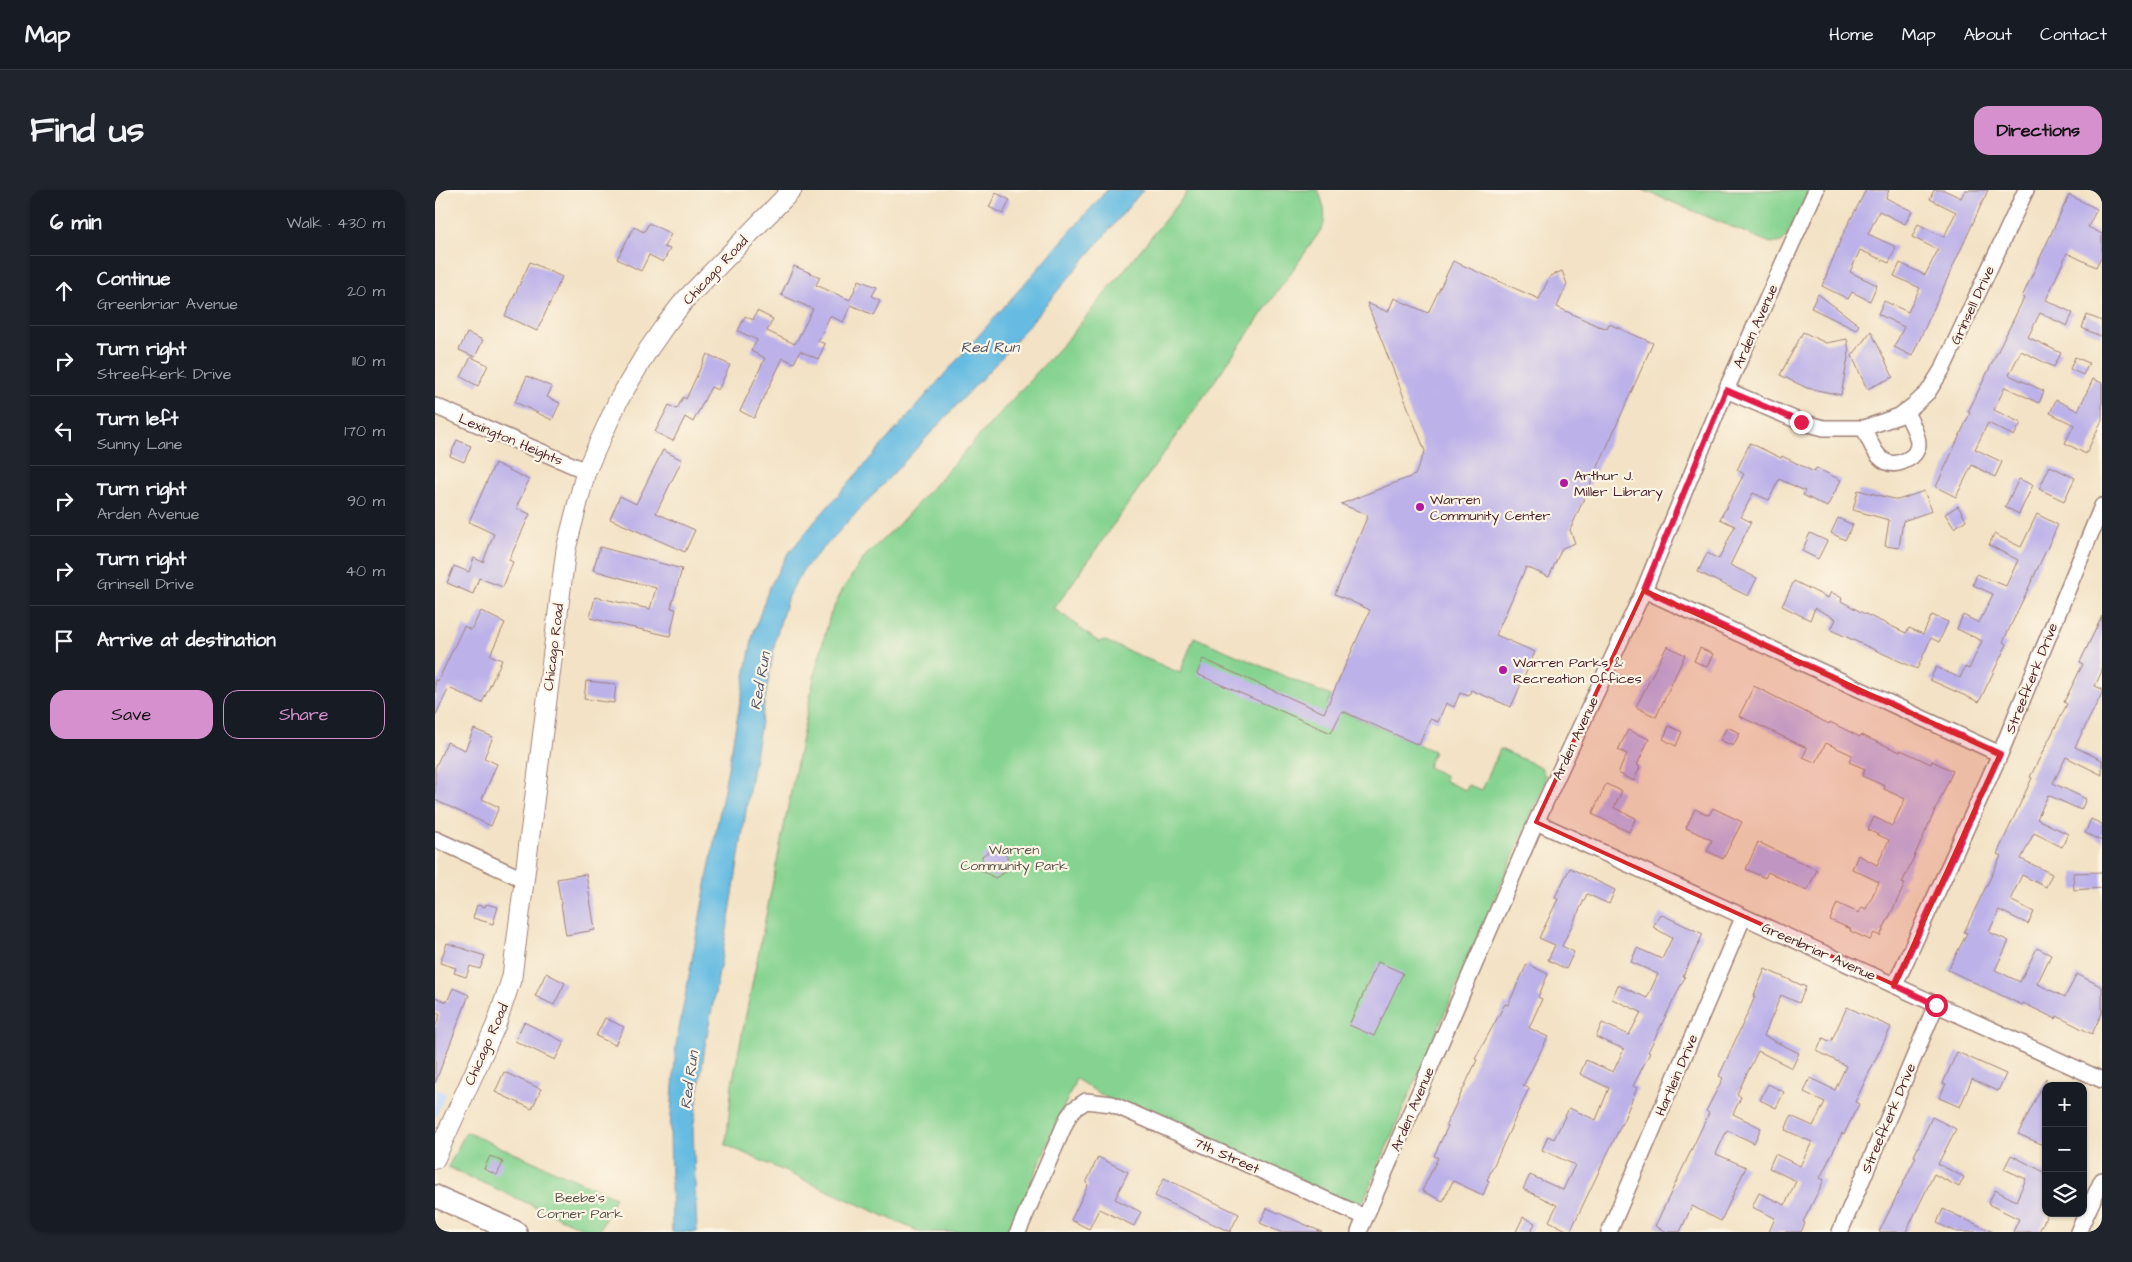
<!DOCTYPE html>
<meta charset="utf-8">
<style>
body{margin:0;font-family:"Architects Daughter",sans-serif;background:#20242c;color:#f1f3f6}
.controls{position:absolute;right:15px;bottom:15px;display:grid;overflow:hidden;border-radius:10px;box-shadow:0 1px 4px #0004}
.controls button{width:45px;height:45px;display:grid;place-items:center;padding:0;border:0;border-bottom:1px solid #363941;background:#171b24;color:#f1f3f6;font:25px sans-serif}
.stop{position:absolute;width:15px;height:15px;margin:-11px;border:4px solid #e11d48;border-radius:50%;background:#fff}
.stop.end{background:#e11d48;border-color:#fff;box-shadow:0 1px 5px #0008}
.list{margin:0;padding:0;list-style:none}
h2{display:flex;justify-content:space-between;align-items:center;height:65px;margin:0;padding:0 20px;font-size:21px}
h2 small{font-size:16px;font-weight:400;color:#9ea1a6}
.list li{display:grid;grid-template-columns:32px 1fr auto;gap:15px;align-items:center;box-sizing:border-box;height:70px;padding:0 20px;border-top:1px solid #363941}
.list b{display:block;font-size:19px;white-space:nowrap}
.list p{margin:0;font-size:16px;white-space:nowrap;color:#9ea1a6}
.list em{font-size:16px;font-style:normal;color:#9ea1a6}
.actions{display:flex;gap:10px;padding:15px 20px}
.actions a{flex:1;padding:11px 0;border:1px solid #d690ce;border-radius:15px;text-align:center;font-size:18px;color:#d690ce}
.actions .main{background:#d690ce;color:#111}
.icon{flex:none;width:28px;height:28px;fill:none;stroke:currentColor;stroke-width:2;stroke-linecap:round;stroke-linejoin:round}
.map{position:relative;flex:none;width:1667px;height:1042px;overflow:hidden;border-radius:15px}
header{display:flex;align-items:center;gap:30px;box-sizing:border-box;height:70px;padding:0 25px;background:#171b24;border-bottom:1px solid #363941}
header strong{font-size:24px}
nav{display:flex;gap:28px;margin-inline-start:auto;font-size:18px}
.intro{display:flex;align-items:center;justify-content:space-between;box-sizing:border-box;height:120px;padding:0 30px}
h1{margin:0;font-size:35px}
.button{padding:12px 22px;border-radius:15px;background:#d690ce;color:#111;font-size:18px;font-weight:700}
main{display:flex;gap:30px;padding:0 30px}
aside{flex:1;background:#171b24;border-radius:15px;box-shadow:0 1px 4px #0004}
.map>svg:first-child{display:block}
.built{fill:#c9dcf9}
.green{fill:#86d391;stroke:#68795e}
.water{fill:#65bbe2;stroke:#586d86}
.building{fill:#bcb1e9}
.lines{fill:none;stroke-linecap:round;stroke-linejoin:round}
.minor-casing{stroke:#9e8078;stroke-width:18}
.tertiary-casing{stroke:#9e8078;stroke-width:21}
.secondary-casing{stroke:#9e8078;stroke-width:24}
.minor{stroke:#fff;stroke-width:15}
.tertiary{stroke:#fff;stroke-width:19}
.secondary{stroke:#fff;stroke-width:21}
.route{stroke:#e11d48;stroke-width:6}
.marked{fill:#d62828;fill-opacity:0.2;stroke:#d62828;stroke-width:4;stroke-linejoin:round}
.poi-dot{fill:#b5179e;stroke:#fcf5e5;stroke-width:2}
.labels{text-anchor:middle;stroke-width:4.5;stroke-linejoin:round;paint-order:stroke}
.street-label{font-size:14px;fill:#4a1f2b;stroke:#fcf5e5}
.poi-label{font-size:14px;fill:#4a1f2b;stroke:#fcf5e5;text-anchor:start}
.park-label{font-size:14px;fill:#5c554a;stroke:#fcf5e5}
.water-label{font-size:15px;font-style:italic;fill:#53566b;stroke:#fcf5e5}
</style>
<header>
<strong>Map</strong>
<nav><a>Home</a><a>Map</a><a>About</a><a>Contact</a></nav>
</header>
<div class="intro"><h1>Find us</h1><a class="button">Directions</a></div>
<main>
<aside>
<h2>6 min<small>Walk · 430 m</small></h2>
<ul class="list">
<li><svg class="icon" aria-label="ahead" viewBox="0 0 24 24"><path d="M12 20V5M6 11l6-6 6 6"/></svg><div><b>Continue</b><p>Greenbriar Avenue</p></div><em>20 m</em></li>
<li><svg class="icon" aria-label="right" viewBox="0 0 24 24"><path d="M7 20v-9h11M14 6l5 5-5 5"/></svg><div><b>Turn right</b><p>Streefkerk Drive</p></div><em>110 m</em></li>
<li><svg class="icon" aria-label="left" viewBox="0 0 24 24"><path d="M17 20v-9H6M10 6l-5 5 5 5"/></svg><div><b>Turn left</b><p>Sunny Lane</p></div><em>170 m</em></li>
<li><svg class="icon" aria-label="right" viewBox="0 0 24 24"><path d="M7 20v-9h11M14 6l5 5-5 5"/></svg><div><b>Turn right</b><p>Arden Avenue</p></div><em>90 m</em></li>
<li><svg class="icon" aria-label="right" viewBox="0 0 24 24"><path d="M7 20v-9h11M14 6l5 5-5 5"/></svg><div><b>Turn right</b><p>Grinsell Drive</p></div><em>40 m</em></li>
<li><svg class="icon" aria-label="arrive" viewBox="0 0 24 24"><path d="M6 21V4h12l-3 4 3 4H6"/></svg><div><b>Arrive at destination</b></div></li>
</ul>
<div class="actions"><a class="main">Save</a><a>Share</a></div>
</aside>
<div class="map">
<svg width="1667" height="1042" viewBox="0 0 1667 1042">
<rect width="100%" height="100%" fill="#fcf5e5"/>
<filter id="ink" filterUnits="userSpaceOnUse"><feTurbulence type="fractalNoise" baseFrequency=".02" numOctaves="2"/><feDisplacementMap in="SourceGraphic" scale="10" xChannelSelector="R" yChannelSelector="G"/><feConvolveMatrix kernelMatrix="1 2 1 2 8 2 1 2 1" color-interpolation-filters="sRGB"/></filter>
<filter id="wash" filterUnits="userSpaceOnUse"><feTurbulence type="fractalNoise" baseFrequency=".0096" numOctaves="4" result="noise"/><feDisplacementMap in="SourceGraphic" scale="20" xChannelSelector="R" yChannelSelector="G"/><feGaussianBlur stdDeviation="1.12" result="paint"/><feColorMatrix in="noise" values="0 0 0 0 0 0 0 0 0 0 0 0 0 0 0 0 0 1.4 0 .05"/><feComposite in="paint" operator="in"/></filter>
<g filter="url(#wash)">
<rect width="100%" height="100%" fill="#f3e2c5"/>
<path class="built" d="M0,898l11,5 -11,26z"/>
<path class="green" d="M754,0h129c5,13 9,23 5,37l-269,382c17,10 28,22 45,33l4,-2 77,33 14,-36 137,59 -4,9 107,46 -6,16 18,9 -1,5 20,9 3,-5 14,5 18,-41 41,18 4,9v7l-181,416 -4,4 -5,1 -247,-105 -32,-20 -67,153h-89l-194,-87 6,-61 83,-411 15,-58 14,-28 22,-32 32,-30 174,-191z
M1208,0h166l-22,46c-6,8 -10,8 -19,6z
M31,942l149,65 -16,35h-8l-143,-65z"/>
<path class="water" d="M672,0h36l-143,169 -197,211 -15,26 -12,41 -25,142 -22,140 -24,127 -12,84 4,102h-25l-2,-103 6,-84 77,-411 16,-46 18,-33 29,-35z"/>
<g id="blocks">
<path class="building" d="M1431,0h23l-3,8 26,13 -7,13 -26,-13 -11,23 28,13 -7,16 -29,-13 -10,22 27,13 -7,16 -18,-9 -4,7 -26,-13 21,-52z
M1499,0h10l17,8 4,-8h23l-76,166 -18,-9 10,-20 -26,-13 6,-13 24,11 12,-24 -26,-12 6,-13 25,12 13,-25 -26,-13 6,-13 26,13 12,-25 -26,-13z
M561,3l14,7 -7,14 -14,-7z
M1634,5l28,14 -9,18 14,7v21l-6,12 -29,-14 -21,47 27,13 -6,13 -27,-13 -12,24 33,16 -7,14 -33,-16 -12,24 35,16 -5,12 -34,-16 -11,23 27,13 -7,13 -26,-13 -13,26 27,13 -7,15 -23,-12 -16,32 -20,-10 34,-74 -2,-1 56,-114 -2,-1z
M214,33l22,11 -7,13 6,2 -7,13 -14,-7 -8,16 -24,-12 17,-32 10,5z
M1018,71l86,38 11,-23 12,-5 5,13 -10,23 41,19 9,2 2,-4 44,19 -83,187 5,13 -13,5 -13,29 -23,-10 -30,68 39,17 -24,55 -40,-17 -2,6 -9,-3 -6,14 -8,-4 -8,19 -8,-3 -11,26 -77,-34 -11,22 -134,-59 6,-15 121,54 46,-103 -35,-16 33,-79 -27,-11 74,-29 10,-24 -58,-148 21,9 6,-14 34,15z
M95,72l32,15 -25,54 -32,-15z
M359,76l26,11 -4,8 34,15 9,-20 17,7 -5,9 9,4 -7,15 -22,-10 -8,17 -13,-6 -12,25 7,3 -7,15 -18,-8 -6,12 -11,-5 -29,60 -14,-7 25,-53 -14,-7 6,-11 -19,-9 7,-15 8,4 4,-9 16,8 -6,12 28,13 18,-35 -32,-14z
M1383,104l41,31 -3,5 -45,-22z
M1652,125l15,6v16l-20,-9z
M1436,141l22,46 -26,12 -15,-33z
M1368,142l23,11 21,-4 2,13 -8,43 -34,-7 -27,-13z
M32,143l16,7 -8,17 -16,-7z
M272,164l23,11 -12,25 -7,-3 -18,35 -8,-5 -12,24 -18,-9 14,-27 8,4 6,-12 3,2z
M36,167l17,8 -10,21 -17,-9z
M1640,167l14,6 -6,12 -13,-6z
M92,186l25,11 -5,10 13,6 -8,17 -37,-18z
M1658,189l9,4v37l-16,34 -21,-11 9,-18 -24,-12 6,-13 22,11z
M22,250l14,6 -7,16 -14,-6z
M1315,253l31,15 1,-2 32,16 2,-4 25,12 -14,27 -24,-12 2,-4 -26,-12 -10,21 -16,-7 -12,24 10,5 -21,43 27,13 -9,18 -50,-24 9,-19 12,6 16,-33 -15,-7 24,-45 -7,-4z
M228,260l19,10 -26,53 39,17 -10,22 -75,-33 10,-23 16,8z
M60,273l34,17 -13,28 14,6 -21,46 4,2 -10,25 -24,-9 -6,16 -26,-11 7,-17 15,6 5,-14 9,4 11,-28 -25,-12z
M1615,276l25,12 -11,23 -25,-12z
M1584,289l14,6 -14,29 -14,-7z
M1423,300l40,10 26,-9 8,20 -29,10 -4,27 -14,-2 4,-26 -36,-10z
M1523,316l8,14 -12,8 -9,-14z
M1602,324l21,11 -55,117 4,2 -28,58 -49,-22 6,-13 24,11 5,-11 4,2 13,-28 -25,-12 6,-14 16,8 14,-29 -20,-9 4,-11 29,12 12,-26 -29,-15 5,-11 27,13z
M1403,328l15,7 -8,15 -14,-7z
M1375,343l17,8 -9,18 -16,-8z
M165,357l82,22 -11,39 5,1 -6,27 -80,-18 5,-21 55,12 6,-21 -63,-18z
M1359,391l34,17 3,-6 11,6 -1,3 20,11 45,21 3,-5 14,6 9,-19 16,7 -9,20 -8,-4 -14,31 -86,-39 5,-11 -21,-11 -5,12 -28,-14z
M46,421l24,12 -15,32 12,5 -20,43 -33,-15 -14,28v-36l3,1 26,-55 7,4z
M1667,426v55l-7,15 7,3v4l-27,54 27,13v15l-36,-18 -13,26 33,16 -5,11 -33,-15 -11,24 31,15 -6,13 -28,-14 -13,26 31,15 -6,13 -24,-12 -12,25 24,12 -6,12 -29,-14 -10,22 20,9 -14,29 25,12 17,-34 14,7 -14,29 28,13 12,-23 25,13v26l-10,21 -35,-18 -1,3 -33,-16 -1,2 -74,-35 19,-37 -3,-1 37,-76 -4,-2 35,-76 -2,-1 37,-73 -3,-2 19,-38 -3,-2z
M1232,456l18,9 -29,62 -20,-10z
M1265,458l13,6 -6,13 -13,-6z
M151,491l30,3 -2,19 -30,-4z
M1319,496l75,38 1,-2 30,15 1,-2 39,17 1,-2 30,14 1,-3 21,10 -51,112 3,1 -25,52 -6,-3 -4,7 -20,-9 1,-2 -21,-9 7,-17 22,10 3,-6 4,2 13,-27 -27,-13 6,-14 19,10 12,-25 -21,-10 6,-13 18,9 13,-27 -21,-10 1,-3 -23,-10 3,-7 -16,-7 3,-7 -26,-12 -10,20 -13,-6 4,-9 -68,-32z
M1234,536l13,6 -6,14 -13,-7z
M1292,537l13,6 -7,13 -13,-6z
M39,539l19,8 -9,21 13,6 -15,35 17,8 -8,19 -56,-26v-32l12,-26 18,8z
M1193,540l21,9 -12,26 3,2 -6,14 -16,-8 9,-19 -9,-4z
M1171,594l16,7 -8,17 22,10 -7,14 -37,-18z
M1278,618l29,14 -19,37 -16,-8 5,-11 -26,-12 9,-19 14,6z
M1656,629l11,5v17l-17,-8z
M1323,652l59,28 -10,21 -39,-19 -3,6 -19,-9z
M559,658l13,7 1,15 -13,8 -13,-7v-15z
M1135,678l45,22 -6,14 -22,-10 -25,52 12,6 -8,17 -18,-9 7,-15 -16,-7 19,-39 -3,-2z
M1667,682v16l-28,2 -1,-17z
M151,684l9,56 -29,5 -9,-56z
M51,714l12,3 -5,17 -20,-6 4,-13 8,2z
M1225,724l43,20 -20,42 2,1 -37,75 2,1 -17,33 4,2 -13,31 -54,113 -21,-11 8,-16 -34,-16 7,-14 33,15 12,-25 -33,-15 6,-14 6,3 15,-31 27,12 13,-32 -29,-14 6,-14 27,12 11,-23 -28,-12 6,-14 27,12 12,-23 -29,-13 6,-14 29,13 11,-24 -27,-12 6,-14 25,11 10,-21 -19,-11z
M12,753l38,13 -5,13 -10,-3 -4,11 -12,-4 2,-5 -16,-5z
M943,772l25,11 -29,63 -25,-11z
M1092,774l21,10 -10,23 4,2 -13,29 19,9 -25,49 6,2 -42,92 2,1 -6,14 -30,-14 -10,20 -21,-10 16,-33 -4,-2 14,-30 -2,-1 31,-65 -2,-1 30,-55 3,1z
M1330,779l41,18 -7,16 -18,-8 -17,41 35,17 -7,15 -34,-17 -21,43 4,3 -8,17 28,14 -7,15 -27,-13 -11,24 30,13 -25,54 -29,-15 -12,26h-13l-12,-6 54,-113 -3,-2 17,-33 -4,-2 36,-79h-2z
M111,783l19,10 -11,22 -19,-9z
M18,798l16,7 -34,88v-55l5,-14 -5,-3v-14l12,5z
M1412,817l44,20 -36,75 4,2 -15,30 -2,-1 -22,45 4,2 -21,42 2,1 -4,9h-32l6,-14 -23,-11 7,-14 26,12 11,-24 -27,-13 6,-14 25,12 12,-24 -27,-12 6,-14 22,10 12,-24 -21,-10 6,-14 25,12 11,-24 -29,-15 6,-13 8,4z
M170,828l19,9 -9,18 -19,-9z
M89,832l40,20 -9,18 -40,-19z
M1522,862l49,22 -8,17 -26,-12 -12,28 -21,-9 7,-14 -3,-1z
M69,882l37,17 -9,20 -37,-17z
M1611,889v67l-28,-12z
M1333,894l16,8 -8,16 -16,-8z
M1497,927l24,12 -18,35 26,13 -5,10 -25,-13 -28,58h-27l37,-75 -2,-1z
M1576,965l35,18v44l-7,15h-26l6,-13 -31,-15 7,-14 21,11 10,-22 -22,-10z
M55,966l13,6 -6,13 -13,-6z
M663,967l30,15 -13,27 26,13 -7,14 -35,-17 -10,20 -18,-9 17,-35 -2,-2z
M729,988l75,36 -9,18 -75,-36z
M832,1018l55,24h-42l-20,-9z
M1508,1019l50,23h-37l-19,-9z
M1088,1027l12,6 -4,9h-15z"/>
</g>
</g>
<g filter="url(#ink)">
<use href="#blocks" fill-opacity="0" stroke="#9e8078" stroke-width="1"/>
<g class="lines">
<defs>
<path id="minor" d="M1291,200l75,32 23,6h40l35,-12 15,-11 14,-13 15,-24 83,-178
M0,216l151,65
M1429,238c8,20 18,46 44,31 6,-3 10,-9 10,-16 0,-10 -9,-23 -12,-32
M1209,400l356,164
M1101,632l566,258
M0,649l90,41
M1460,795l105,-231 102,-248
M583,1042l50,-115 6,-8 12,-8 26,3 253,113
M924,1042l177,-410 108,-232 82,-200 90,-200
M1174,1042l134,-314
M1405,1042l96,-227
M1643,1042l24,-52"/>
<path id="tertiary" d="M0,969l61,-134 16,-48 54,-428 20,-78 32,-70 30,-51 16,-23 20,-26 108,-111"/>
<path id="secondary" d="M0,1006l81,36"/>
</defs>
<use href="#minor" class="minor-casing"/>
<use href="#tertiary" class="tertiary-casing"/>
<use href="#secondary" class="secondary-casing"/>
<use href="#minor" class="minor"/>
<use href="#tertiary" class="tertiary"/>
<use href="#secondary" class="secondary"/>
</g>
</g>
<g class="lines" filter="url(#ink)">
<path class="route" d="M1366,232l-75,-32 -82,200 356,164 -105,231 41,20"/>
</g>
<path class="marked" d="M1209,400l356,164 -105,231 -359,-163z"/>
<g class="poi-dot">
<circle cx="1129" cy="293" r="5"/>
<circle cx="985" cy="317" r="5"/>
<circle cx="1068" cy="480" r="5"/>
</g>
<g class="labels">
<g class="street-label">
<text transform="translate(280 80) rotate(-47)" y="5">Chicago Road</text>
<text transform="translate(1537 115) rotate(-65)" y="5">Grinsell Drive</text>
<text transform="translate(1320 136) rotate(-66)" y="5">Arden Avenue</text>
<text transform="translate(76 249) rotate(23)" y="5">Lexington Heights</text>
<text transform="translate(118 457) rotate(-83)" y="5">Chicago Road</text>
<text transform="translate(1596 488) rotate(-68)" y="5">Streefkerk Drive</text>
<text transform="translate(1140 548) rotate(-65)" y="5">Arden Avenue</text>
<text transform="translate(1384 761) rotate(24)" y="5">Greenbriar Avenue</text>
<text transform="translate(51 854) rotate(-66)" y="5">Chicago Road</text>
<text transform="translate(1241 885) rotate(-67)" y="5">Hartlein Drive</text>
<text transform="translate(977 919) rotate(-67)" y="5">Arden Avenue</text>
<text transform="translate(1453 928) rotate(-67)" y="5">Streefkerk Drive</text>
<text transform="translate(792 965) rotate(24)" y="5">7th Street</text>
</g>
<g class="poi-label">
<text x="1139" y="290">Arthur J.<tspan x="1139" dy="16">Miller Library</tspan></text>
<text x="995" y="314">Warren<tspan x="995" dy="16">Community Center</tspan></text>
<text x="1078" y="477">Warren Parks &amp;<tspan x="1078" dy="16">Recreation Offices</tspan></text>
</g>
<g class="park-label">
<text x="579" y="664">Warren<tspan x="579" dy="16">Community Park</tspan></text>
<text x="145" y="1012">Beebe's<tspan x="145" dy="16">Corner Park</tspan></text>
</g>
<g class="water-label">
<text x="555" y="162">Red Run</text>
<text transform="translate(325 491) rotate(-80)" y="5">Red Run</text>
<text transform="translate(254 890) rotate(-82)" y="5">Red Run</text>
</g>
</g>
</svg>
<div class="controls">
<button>+</button>
<button>−</button>
<button><svg class="icon" aria-label="layers" viewBox="0 0 24 24"><path d="M12 4l9 5-9 5-9-5zM3 14l9 5 9-5"/></svg></button>
</div>
<div class="stop" style="left:1501px;top:815px"></div>
<div class="stop end" style="left:1366px;top:232px"></div>
</div>
</main>
